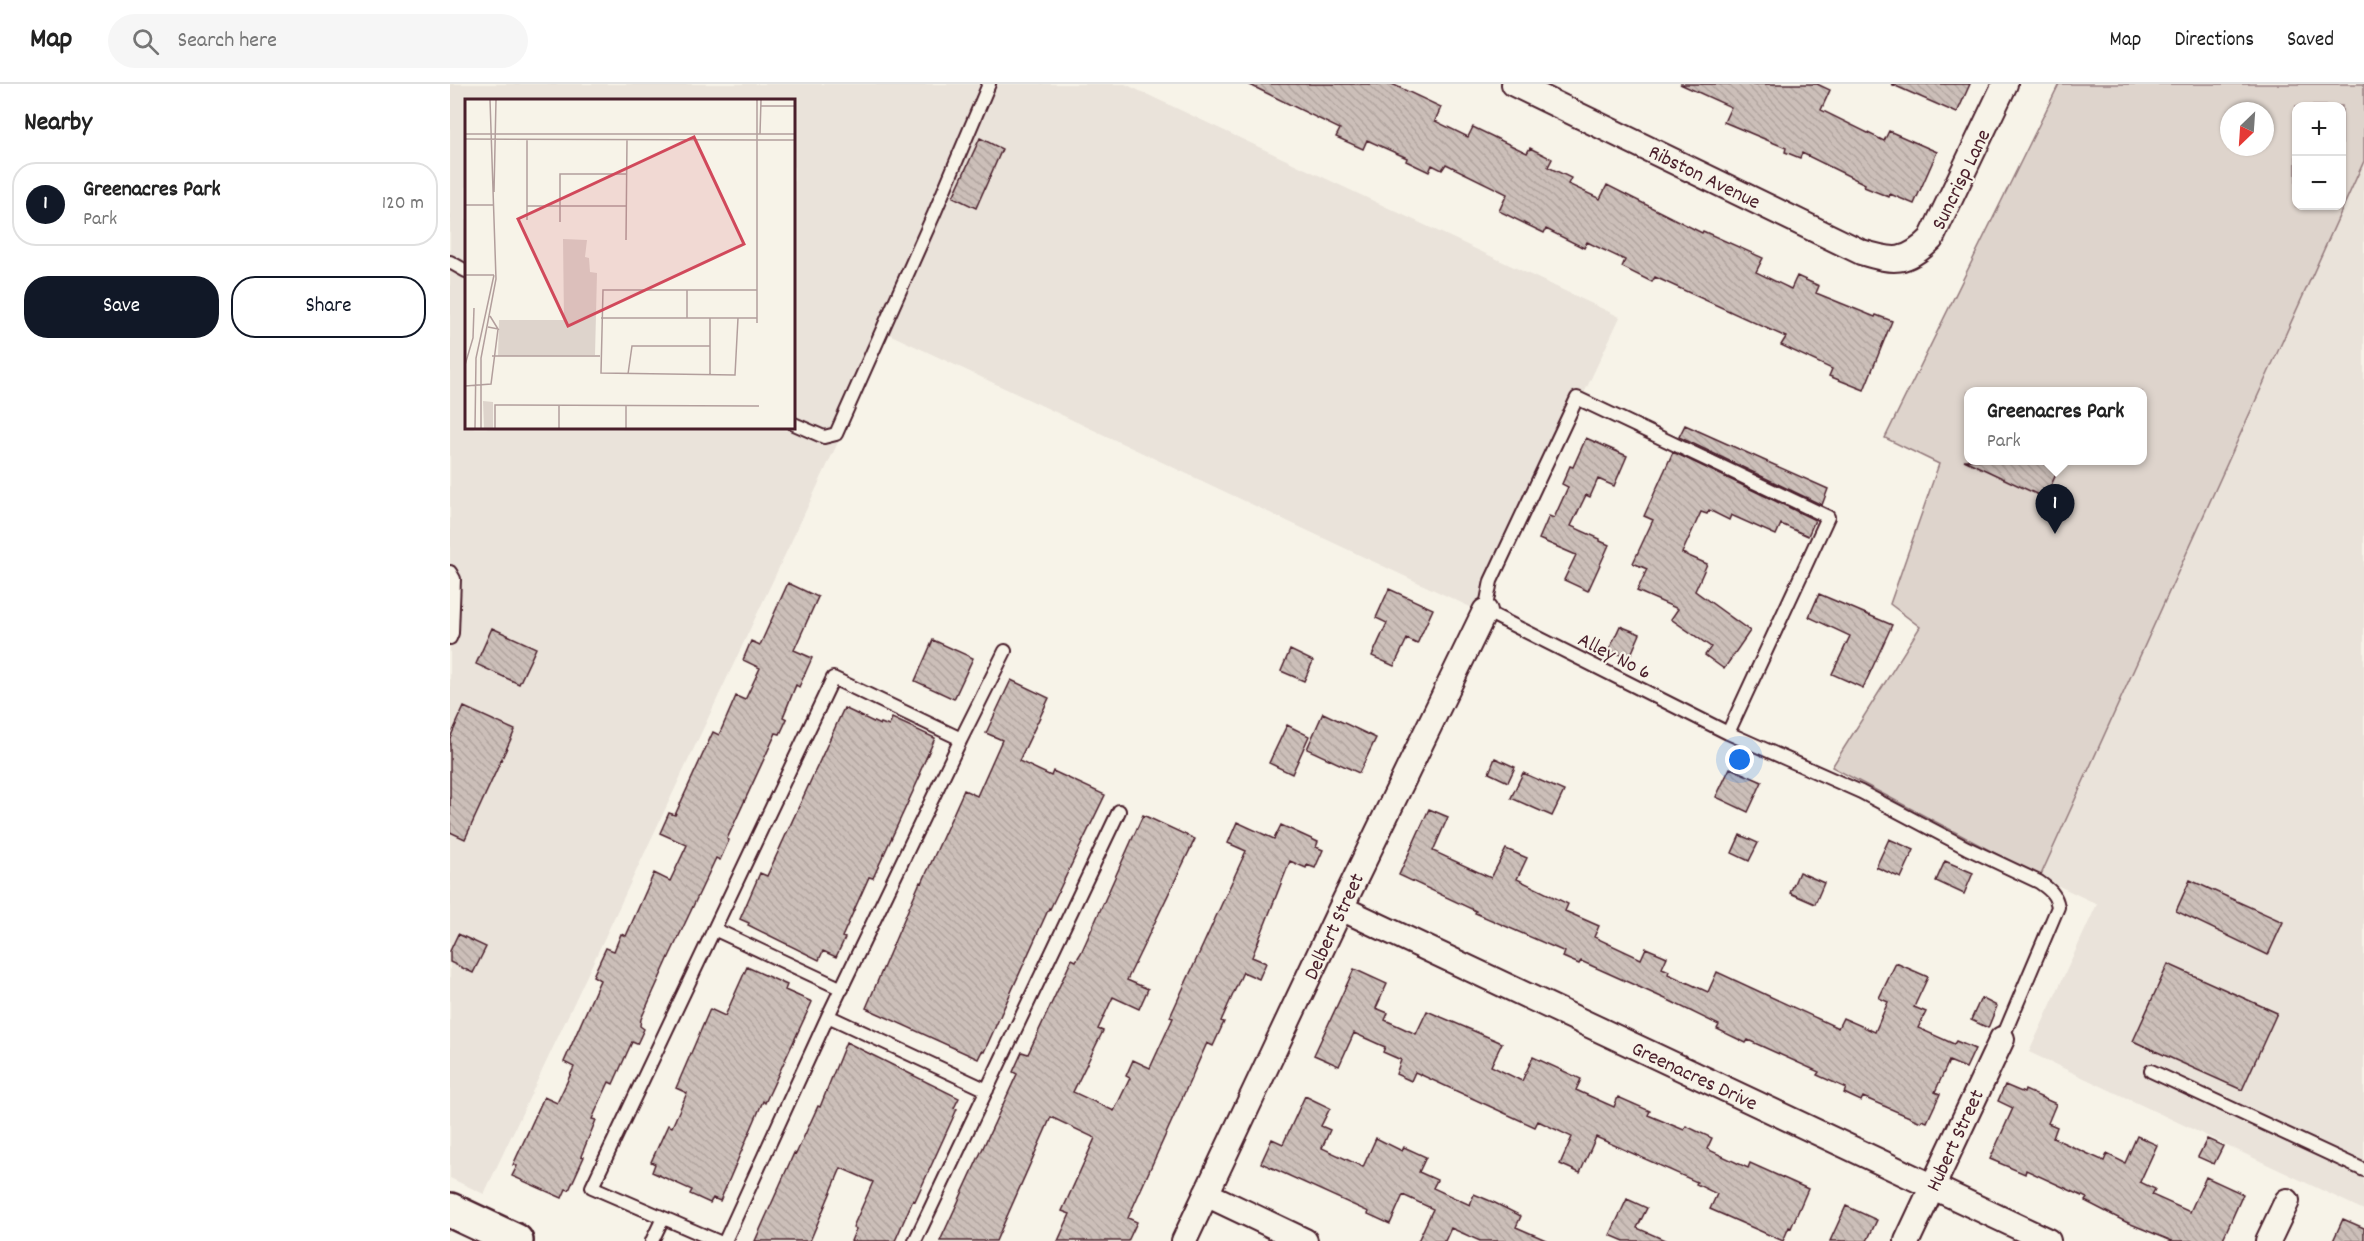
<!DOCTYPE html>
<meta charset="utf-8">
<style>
body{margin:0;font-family:Dekko,sans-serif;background:#f6f6f6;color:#222}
.controls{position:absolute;right:18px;top:18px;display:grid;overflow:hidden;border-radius:12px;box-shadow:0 2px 4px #0004}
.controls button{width:54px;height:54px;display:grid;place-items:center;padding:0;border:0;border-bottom:2px solid #e0e0e0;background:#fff;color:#222;font:30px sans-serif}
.compass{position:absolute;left:1770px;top:18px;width:54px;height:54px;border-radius:50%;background:#fff;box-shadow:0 2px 4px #0004;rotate:205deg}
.you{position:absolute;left:1290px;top:676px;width:21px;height:21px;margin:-15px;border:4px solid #fff;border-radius:50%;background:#1a73e8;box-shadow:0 0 0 9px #1a73e833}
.badge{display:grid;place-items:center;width:39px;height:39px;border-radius:50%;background:#111827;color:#fff;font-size:20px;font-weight:700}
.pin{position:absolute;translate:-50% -50px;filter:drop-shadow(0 2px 3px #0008)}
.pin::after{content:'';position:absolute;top:32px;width:21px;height:18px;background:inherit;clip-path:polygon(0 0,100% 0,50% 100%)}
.popup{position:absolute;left:1514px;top:303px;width:183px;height:78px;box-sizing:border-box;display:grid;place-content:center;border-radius:12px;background:#fff;filter:drop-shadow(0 2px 4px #0005);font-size:20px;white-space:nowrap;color:#767676}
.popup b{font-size:22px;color:#222}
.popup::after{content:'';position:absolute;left:50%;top:100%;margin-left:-12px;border:12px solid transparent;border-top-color:#fff}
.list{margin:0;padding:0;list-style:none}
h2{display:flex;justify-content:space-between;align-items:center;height:78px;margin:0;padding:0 24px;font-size:26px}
h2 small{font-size:20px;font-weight:400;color:#767676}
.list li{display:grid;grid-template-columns:39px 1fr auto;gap:18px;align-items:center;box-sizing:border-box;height:84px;margin:0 12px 12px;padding:0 12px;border:2px solid #e0e0e0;border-radius:24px}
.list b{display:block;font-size:22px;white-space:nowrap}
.list p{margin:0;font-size:20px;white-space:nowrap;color:#767676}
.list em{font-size:20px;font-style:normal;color:#767676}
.actions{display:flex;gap:12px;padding:18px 24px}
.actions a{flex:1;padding:14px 0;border:2px solid #111827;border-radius:24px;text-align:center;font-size:21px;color:#111827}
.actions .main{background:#111827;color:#fff}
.icon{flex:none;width:33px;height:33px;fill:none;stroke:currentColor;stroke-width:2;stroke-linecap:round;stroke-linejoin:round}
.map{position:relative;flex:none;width:1914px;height:1157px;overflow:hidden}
header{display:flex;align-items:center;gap:36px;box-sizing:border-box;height:84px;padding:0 30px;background:#fff;border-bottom:2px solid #e0e0e0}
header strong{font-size:28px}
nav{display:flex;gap:33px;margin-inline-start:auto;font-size:21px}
.search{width:420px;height:54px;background:#f6f6f6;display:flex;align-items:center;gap:15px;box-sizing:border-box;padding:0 21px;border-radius:33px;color:#767676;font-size:22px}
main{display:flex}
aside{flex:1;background:#fff}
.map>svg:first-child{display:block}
.built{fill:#eae3da;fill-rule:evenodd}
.park{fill:#ded4cc;stroke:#947a7c;stroke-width:1.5;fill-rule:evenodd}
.building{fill:url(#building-back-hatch);stroke:#4a1f2b;stroke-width:1.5}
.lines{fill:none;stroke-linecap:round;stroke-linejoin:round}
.service-casing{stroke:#4a1f2b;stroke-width:16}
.minor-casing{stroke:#4a1f2b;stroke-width:28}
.primary-casing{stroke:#4a1f2b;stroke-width:38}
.service{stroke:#f7f3e8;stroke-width:12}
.minor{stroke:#f7f3e8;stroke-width:24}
.primary{stroke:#f7f3e8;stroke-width:33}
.labels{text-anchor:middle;stroke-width:4.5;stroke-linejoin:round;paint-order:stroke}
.street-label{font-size:21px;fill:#4a1f2b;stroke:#f7f3e8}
.inset-road{fill:none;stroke:#b29e9c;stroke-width:1.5}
.view{fill:#d1495b;fill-opacity:0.15;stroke:#d1495b;stroke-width:3}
.inset-edge{fill:none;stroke:#4a1f2b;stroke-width:3}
</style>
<header>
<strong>Map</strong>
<div class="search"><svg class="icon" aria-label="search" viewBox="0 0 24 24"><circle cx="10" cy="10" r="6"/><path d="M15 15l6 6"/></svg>Search here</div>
<nav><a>Map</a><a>Directions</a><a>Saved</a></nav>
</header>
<main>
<aside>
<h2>Nearby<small></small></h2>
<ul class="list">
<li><span class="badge">1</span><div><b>Greenacres Park</b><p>Park</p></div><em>120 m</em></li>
</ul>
<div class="actions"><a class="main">Save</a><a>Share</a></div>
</aside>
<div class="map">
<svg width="1914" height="1157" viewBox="0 0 1914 1157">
<defs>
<pattern id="building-back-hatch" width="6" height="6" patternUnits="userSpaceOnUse" patternTransform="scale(1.5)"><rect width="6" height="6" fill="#ccbfb9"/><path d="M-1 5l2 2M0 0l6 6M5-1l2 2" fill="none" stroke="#b1a49f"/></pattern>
</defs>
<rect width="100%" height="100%" fill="#f7f3e8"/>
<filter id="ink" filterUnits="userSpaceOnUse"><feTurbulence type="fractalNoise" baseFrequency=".0167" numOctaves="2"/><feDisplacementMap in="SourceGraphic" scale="12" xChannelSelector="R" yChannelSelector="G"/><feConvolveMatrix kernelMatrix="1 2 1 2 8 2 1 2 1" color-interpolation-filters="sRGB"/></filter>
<g filter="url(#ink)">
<path class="built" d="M0,0h675l495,233 -139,295 -592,-278 -405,860 -34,-16zM16,16h328v328h-328z
M1914,77v1049l-335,-158 68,-148 -57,-27z"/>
<path class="park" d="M1609,0h305v77l-324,716 -208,-110 88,-140 -30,-23 49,-140 -54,-26zM1846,22h46v100h-46zM1779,27h36v36h-36zM1518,308h174v68h-174z"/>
<path class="building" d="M798,0h144l49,23 -6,14 33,16 5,-10 54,26 3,-5 22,11 -4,8 23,11 -3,6 32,15 7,-14 95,48 1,-2 60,27 -7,14 35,17 6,-13 22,10 -3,7 59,24 1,-2 16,6 -28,69 -35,-14 3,-7 -51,-24 5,-8 -131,-60 -3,5 -30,-15 3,-7 -38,-18 -3,6 -38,-19 -2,4 -45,-22 8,-17 -61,-30 -4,6 -10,-5 -3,7 -23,-11 1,-3 -40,-18 -4,9 -27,-12 4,-8z
M1230,0h137l13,6 -9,20 63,31 5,-10 48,21 -23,52 -24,-10 -1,3 -25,-10 1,-3 -63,-31 -2,5 -15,-6 1,-4 -62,-26 7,-15z
M1441,0h79l-13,29z
M530,54l22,11 -26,59 -23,-11z
M1235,341l143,64 -6,16 -143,-68z
M1136,354l41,18 -13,30 -16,-7 -8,18 -4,-2 -15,31 29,13v2l9,4 -21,46 -24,-11 12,-25 -37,-16 10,-23 5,2 14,-31 -6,-3 8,-18 3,1z
M1223,368l142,68 -7,16 -27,-12 -5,11 -45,-20 -2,5 -20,-10 -2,4 -6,-2 -19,41 25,11 -12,27 55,40 -26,38 -19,-14 6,-8 -40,-28 7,-10 -41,-18 10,-22 -14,-6 20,-43 -9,-4z
M1514,376h74l20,10 -13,28z
M338,499l30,14 -24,53 18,8 -13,29 -3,-2 -13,32 4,2 -7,15 -4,-1 -49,106 2,1 -9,20 -4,-2 -47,99 -28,62 -1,7 4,3 -7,15 -5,-2 -19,42 -4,-2 -17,37 4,1 -15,36 3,1 -15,33 -3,-1 -4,9 -50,-22 5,-10 -4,-1 31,-68 13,6 17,-36 -10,-5 36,-82 -7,-4 13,-28 8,3 7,-17 5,2 28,-63 16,8 17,-36 -27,-12 9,-20 6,2 38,-83 6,3 17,-39 9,4 15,-32 -17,-8 8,-19 9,4z
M939,505l44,20 -16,35 -10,-5 -13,27 -22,-10 15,-33 -11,-5z
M1369,510l73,31 -29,63 -31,-14 18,-38 -41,-19z
M1170,542l20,8 -11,25 -20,-9z
M42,544l44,20 -17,36 -43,-20z
M483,556l40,18 -19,41 -39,-18z
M840,566l23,11 -9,20 -23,-10z
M561,596l38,18 -30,63 32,15 2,-5 52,24 -55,114 -1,-1 -65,144 -2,-1 -4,8 -112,-51 54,-126 2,1 42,-93 13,6 25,-56 -16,-7z
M14,623l51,23 -50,109 -15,-7v-94z
M394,624l36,17 1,-2 8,3 3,-8 43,20 -16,36h2l-48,104 -4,-1 -27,60 3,1 -9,19 -13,-6 -4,9 -71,-35 1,-2 -9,-4 20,-46 7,3z
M873,629l53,25 -17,35 -52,-24z
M837,641l22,11 -17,38 -23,-11z
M1045,674l20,9 -7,15 -19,-9z
M1280,684l32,14 -14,30 -32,-15z
M1073,689l41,18 -12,25 -41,-18z
M979,725l19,8 -15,34 58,27 15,-29 21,9 -10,21 51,25 -3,7 34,15 -5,11 47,22 5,-11 21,9 -5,11 7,3 -1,3 40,18 9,-20 121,56 5,-10 32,14 13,-30 -9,-4 17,-35 32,14 -14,30 12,5 -8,16 36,16 2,-3 19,8 -9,19 -17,-7 -14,31 5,2 -13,28 -5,-2 -1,2 -58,-25 -2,4 -17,-8 2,-5 -29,-13 2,-3 -71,-32 -2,3 -29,-14 2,-4 -49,-24 -89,-40 -2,3 -16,-7 2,-5 -90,-39 1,-2 -77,-36z
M693,731l52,24 -68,141 21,9 -9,20 -26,-12 -15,32 5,2 -30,61 41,19 16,-33 -4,-2 7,-16 17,8 23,-50 -3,-1 76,-166 -18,-8 9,-21 37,17 7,-14 37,17 -2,5 7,3 -8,18 -8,-3 -1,3 -16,-7 -38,96 14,6 -7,16 -16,-7 -22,49 3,1 -11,24 -6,-3 -79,175 9,4 -9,19h-70l12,-27 -8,-3 33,-73 -44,-21 -55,124h-56l77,-167 -4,-2 9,-20 6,2 44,-95 4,2 5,-8z
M1290,751l18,8 -9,18 -17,-8z
M1439,755l25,11 -13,28 -25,-11z
M1495,777l28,12 -9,21 -28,-13z
M1349,788l25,11 -9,21 -25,-11z
M1740,796l93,42 -15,33 -92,-44z
M8,850l28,13 -13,26 -23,-11v-11z
M1718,880l109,49 -35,77 -109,-49z
M297,883l40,18 -2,5 27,12 -47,101 -2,-2 -43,100 -7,-3 -3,5 -20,-9 2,-4 -40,-18 3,-8 -4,-2 17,-37 4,2 15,-34 -11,-5 34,-79 15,7z
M904,885l33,15 -11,24 12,5 -3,7 31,14 11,-23 75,32 -11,23 31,15 11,-24 48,22 -5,11 38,17 4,-10 32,14 -2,4 36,15 2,-4 26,12 -5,11 41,19 2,-5 58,26 -17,39 -2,-1 -6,14 -73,-32 7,-15 -21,-10 1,-2 -101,-45 -16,36 -20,-9 12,-27 -34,-16 -3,6 -120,-55 -4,9 -15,-7 5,-14 -18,-8 2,-5 -31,-14 -15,33 -25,-11z
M1531,914l16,8 -9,22 -17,-8z
M396,958l113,56 -5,10 3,1 -42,92 -2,-1 -18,41h-44l5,-12 -3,-2 20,-45 -32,-14 -31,73h-55l39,-88 2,1 22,-48 2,1z
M1555,1001l19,8 1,-3 31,14 -8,19 9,4 -4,11 51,23 3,-7 18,9 12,-27 20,9 -17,37 15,7 -3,6 38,17 16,-35 37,17 -21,47h-50l-46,-19 -41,-21 2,-3 -22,-10 -39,-18 -1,4 -35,-15 23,-51 -15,-7z
M855,1012l25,12 -9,18 9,4 -8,18 41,19 13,-29 26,13 2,-4 22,10 -7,15 18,8 -4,8 37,17 4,-11 21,9 26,13 -5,11 32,14h-68l-29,-13 -6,13h-27l15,-32 -30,-14 -13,29 -22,-10 1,-2 -108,-49 11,-24 11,5z
M1757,1055l16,7 -9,18 -16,-7z
M1177,1115l20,9 -10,20 30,13h-43l-14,-6z
M1396,1122l31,14 -10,21h-37z
M1893,1135l21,9v13h-31z"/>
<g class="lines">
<defs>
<path id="service" d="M0,178l16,9
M344,340l30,13 12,-3 98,-220 55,-130
M0,488l4,7 -2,54 -2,5
M1278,649l100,-216 -251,-119 -86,183 -6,30 243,122 133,59 106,56 72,34c10,7 17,12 19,25l-56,132
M511,655l44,-88
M264,845l128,60
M378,932l159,74
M1701,987l213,99
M202,1157l11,-23
M267,1157l-125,-54 241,-509 128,61 -133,277 -103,225
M465,1157l204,-430"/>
<path id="minor" d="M1064,0l347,168c33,10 45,12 70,-13l74,-155
M891,824l707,333
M756,1110l99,47
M734,1157l157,-333 144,-297
M1457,1157l95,-202
M1818,1157l19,-40"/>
<path id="primary" d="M0,1126l66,31"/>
</defs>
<use href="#service" class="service-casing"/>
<use href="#minor" class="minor-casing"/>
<use href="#primary" class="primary-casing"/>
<use href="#service" class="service"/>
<use href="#minor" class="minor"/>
<use href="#primary" class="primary"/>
</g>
</g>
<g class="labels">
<g class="street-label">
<text transform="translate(1255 92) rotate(26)" y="7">Ribston Avenue</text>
<text transform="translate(1510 95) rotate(-64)" y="7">Suncrisp Lane</text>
<text transform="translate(1165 571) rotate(27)" y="7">Alley No 6</text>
<text transform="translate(883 842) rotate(-65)" y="7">Delbert Street</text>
<text transform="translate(1245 991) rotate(25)" y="7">Greenacres Drive</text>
<text transform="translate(1504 1056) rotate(-65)" y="7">Hubert Street</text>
</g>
</g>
<g transform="translate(15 15)">
<rect width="330" height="330" fill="#f7f3e8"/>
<path d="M18,302l10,1v26h-9z" fill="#ded4cc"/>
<path d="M98,140l24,1 -2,17 4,1 1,14 7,1 -2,82 -97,1 1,-36h65z" fill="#ded4cc"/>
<path class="inset-road" d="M292,1v223M296,7h34M0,35h330M295,35l1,-34M0,40l330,1M62,40v81M29,93l2,-92M0,106h28M62,107h99M95,123v-48h67M161,141l1,-100M0,176h29M222,191v28M136,219h156M273,219l-3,57 -134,-2 2,-83h154M23,228l10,2 -8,-13M27,257h108M0,266l8,-27 1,-30M163,275l4,-28h78M245,276v-57M0,287l26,-2 7,-55M10,329l1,-70 18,-83M16,329v-70l15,-79 -6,-179M30,329v-23l264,1M94,329v-23M161,329v-22"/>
<path class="view" d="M229,38l50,107 -176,82 -50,-107z"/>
<rect width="330" height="330" class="inset-edge"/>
</g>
</svg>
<div class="controls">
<button>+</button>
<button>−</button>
</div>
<svg class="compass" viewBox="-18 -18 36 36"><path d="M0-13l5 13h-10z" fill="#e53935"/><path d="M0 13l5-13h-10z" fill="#767676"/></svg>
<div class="you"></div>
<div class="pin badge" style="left:1605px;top:450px">1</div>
<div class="popup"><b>Greenacres Park</b>Park</div>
</div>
</main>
